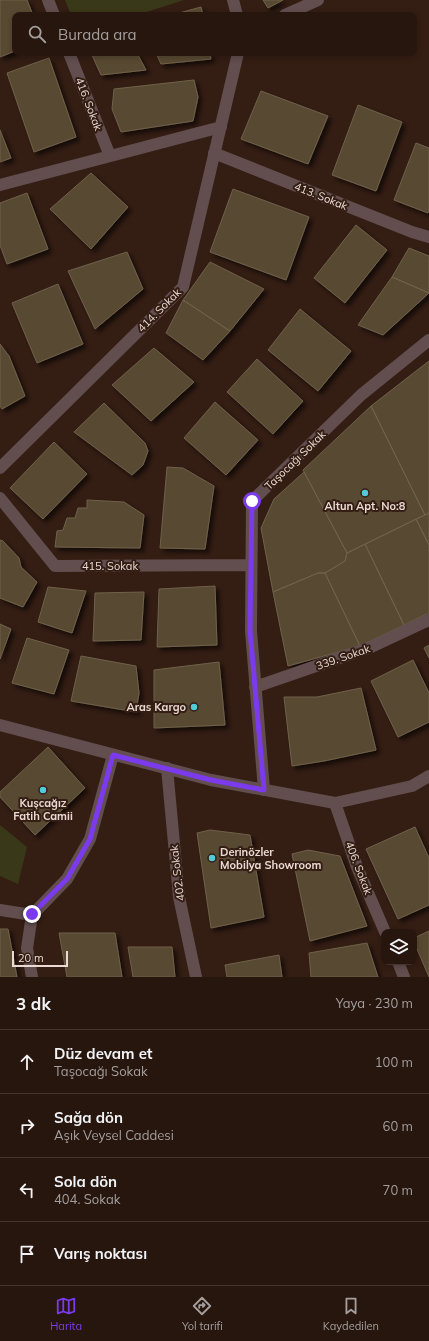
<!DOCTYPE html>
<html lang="tr">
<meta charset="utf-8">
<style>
body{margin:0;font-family:Mulish,sans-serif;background:#2f1f17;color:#f1f3f6}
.controls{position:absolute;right:12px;bottom:12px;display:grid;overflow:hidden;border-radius:8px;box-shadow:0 2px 6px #0003}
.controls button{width:36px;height:36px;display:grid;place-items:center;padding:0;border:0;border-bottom:1px solid #43352e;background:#27160e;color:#f1f3f6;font:20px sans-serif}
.scale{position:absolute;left:12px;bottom:10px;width:56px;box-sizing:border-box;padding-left:4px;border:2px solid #eadad3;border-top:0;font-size:11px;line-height:14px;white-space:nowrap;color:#eadad3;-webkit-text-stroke:3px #341d13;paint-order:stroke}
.stop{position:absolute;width:12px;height:12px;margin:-9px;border:3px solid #7c3aed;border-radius:50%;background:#fff}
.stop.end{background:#7c3aed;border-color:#fff;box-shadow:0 1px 4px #0008}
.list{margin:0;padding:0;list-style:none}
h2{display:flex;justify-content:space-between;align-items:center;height:52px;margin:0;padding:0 16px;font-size:17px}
h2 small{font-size:13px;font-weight:400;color:#a49f9e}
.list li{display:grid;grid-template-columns:26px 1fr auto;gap:12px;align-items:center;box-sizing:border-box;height:64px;padding:0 16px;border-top:1px solid #43352e}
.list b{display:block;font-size:15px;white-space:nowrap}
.list p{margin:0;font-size:13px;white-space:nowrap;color:#a49f9e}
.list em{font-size:13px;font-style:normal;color:#a49f9e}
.icon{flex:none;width:22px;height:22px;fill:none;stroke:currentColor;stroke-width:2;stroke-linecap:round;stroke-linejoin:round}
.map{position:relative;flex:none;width:429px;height:977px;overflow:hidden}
.search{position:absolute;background:#27160e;box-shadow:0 2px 6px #0003;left:12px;right:12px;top:12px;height:44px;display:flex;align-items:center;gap:10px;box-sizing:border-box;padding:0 14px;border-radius:8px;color:#a49f9e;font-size:15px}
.sheet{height:308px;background:#27160e}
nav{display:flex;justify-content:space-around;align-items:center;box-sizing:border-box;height:56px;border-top:1px solid #43352e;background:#27160e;font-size:11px;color:#a49f9e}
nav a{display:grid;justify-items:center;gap:2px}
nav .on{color:#7c3aed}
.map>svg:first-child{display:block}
.green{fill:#393919}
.building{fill:#584933;stroke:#70614a;filter:url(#shadow)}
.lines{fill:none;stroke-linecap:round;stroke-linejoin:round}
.minor{stroke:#624e4f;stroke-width:12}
.tertiary{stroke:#624e4f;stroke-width:12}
.route{stroke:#7c3aed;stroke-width:5}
.poi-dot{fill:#52cbd9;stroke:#341d13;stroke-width:1.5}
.labels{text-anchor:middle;stroke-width:4;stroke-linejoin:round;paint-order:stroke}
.street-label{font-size:11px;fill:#eadad3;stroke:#341d13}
.poi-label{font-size:11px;font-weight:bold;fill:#eadad3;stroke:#341d13}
</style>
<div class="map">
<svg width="429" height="977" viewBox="0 0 429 977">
<defs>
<filter id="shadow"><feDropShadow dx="3.5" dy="3.5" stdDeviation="2" flood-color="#0009"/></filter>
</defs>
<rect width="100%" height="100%" fill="#341d13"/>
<path class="green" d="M65,0h119l-47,15h-66z
M0,825l27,22 -9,37 -18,-8z"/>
<path class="building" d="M0,0h27l6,15h-18v36l-15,6z
M263,0h20l-15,8z
M201,7l2,8h-31z
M91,53h46l9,17 -45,5z
M156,53h54l1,6 -50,5z
M49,58l27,79 -42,15 -27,-79z
M194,80l4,17 -5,24 -72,11 -9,-23 2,-20z
M261,91l67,25 -20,48 -67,-25z
M358,105l44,17 -26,69 -44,-16z
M0,130l11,28 -11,4z
M416,143l13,5v61l-1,4 -34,-13z
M91,173l37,34 -37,42 -41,-40z
M233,189l76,28 -23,63 -76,-28z
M27,193l21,56 -41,15 -7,-19v-42z
M356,225l31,25 -42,53 -31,-25z
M409,248l20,8v37l-37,-16z
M127,252l16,37 -48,40 -27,-58z
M210,262l54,27 -34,42 -47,-31z
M392,277l37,16 -46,42 -25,-10z
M58,284l25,60 -46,19 -25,-60z
M183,300l47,31 -27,29 -37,-27z
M300,309l51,42 -33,40 -50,-41z
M0,344l9,12 16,40 -23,13 -2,-3z
M154,348l40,34 -43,39 -39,-36z
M257,359l46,42 -30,33 -46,-42z
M429,361v152l-4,2 -54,-109z
M215,402l43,38 -32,35 -42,-37z
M104,403l41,40 3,8 -5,14 -11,10 -58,-43z
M371,406l54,109 -78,38 -44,-83z
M54,442l33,32 -44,45 -33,-31z
M167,467l16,1 31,18 -9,63 -45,-1z
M304,472l43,81 -2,8 -20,12h-7l-45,19 -12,-64 13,-29z
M87,500l37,2 20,13 -4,33 -85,-1 2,-16 6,-1 4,-12h8l3,-10h9z
M429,513v32l-13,-26z
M416,519l13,26v68l-25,12 -39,-81z
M0,540l3,1 16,17 2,9 16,15 -14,25 -23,-9z
M365,544l39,81 -44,21 -35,-73 20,-12 2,-8z
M318,573h7l35,73 -72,20 -15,-74z
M215,586l2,59 -60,2 2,-58z
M48,587l38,4 -14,42 -34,-11z
M144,592l-3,48 -48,1 2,-48z
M0,624l11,5 -11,30z
M27,638l42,12 -15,44 -42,-11z
M429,645v13l-5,-10z
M81,656l55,10 3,27 -3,19 -65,-11z
M413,660l16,33v29l-31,15 -27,-56z
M219,662l6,63 -71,3v-58z
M361,688l15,62 -52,11 -32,5 -8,-69h33z
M48,747l37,41 -50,47 -35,-38v-5z
M415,827l14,31v47l-31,14 -32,-70z
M210,830l40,5 14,82 -53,11 -14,-95z
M308,850l32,6 27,70 -57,15 -18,-87z
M0,929h8l9,48h-17z
M429,931v46l-15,-35v-4z
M59,933h56l7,44h-55z
M367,943l11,34h-67l-2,-24z
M128,947h44l3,30h-42z
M279,955l3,22h-55l-2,-12z"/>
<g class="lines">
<path class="minor" d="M48,0l6,15
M233,0l4,15
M285,15l33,-15
M69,53l41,103
M214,153l198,79 17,5
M0,185l221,-58
M0,468l183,-181 55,-234
M0,498l55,68 196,-1
M255,687l116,-40 58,-27
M167,768l12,129 17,80
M264,790l-13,-159 1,-130 109,-106 68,-55
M335,803l22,64 28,65
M0,910l32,5
M398,962l6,15
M32,977l-5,-29 5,-33 35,-36 23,-40 23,-84"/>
<path class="tertiary" d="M0,725l211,55 124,23 77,-17 17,-10"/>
</g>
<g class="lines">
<path class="route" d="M32,914l35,-35 23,-40 23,-84 98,25 53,10 -14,-160 2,-129"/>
</g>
<g class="poi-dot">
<circle cx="365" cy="493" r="4"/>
<circle cx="194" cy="707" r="4"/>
<circle cx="43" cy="790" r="4"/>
<circle cx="212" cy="858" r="4"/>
</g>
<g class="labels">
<g class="street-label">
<text transform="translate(89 104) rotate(69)" y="4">416. Sokak</text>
<text transform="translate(321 196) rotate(22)" y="4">413. Sokak</text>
<text transform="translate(159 310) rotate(-45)" y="4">414. Sokak</text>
<text transform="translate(295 460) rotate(-44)" y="4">Taşocağı Sokak</text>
<text x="110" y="570">415. Sokak</text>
<text transform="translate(343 657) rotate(-19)" y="4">339. Sokak</text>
<text transform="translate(359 868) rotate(69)" y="4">406. Sokak</text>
<text transform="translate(177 873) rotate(-97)" y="4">402. Sokak</text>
</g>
<g class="poi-label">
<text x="365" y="510">Altun Apt. No:8</text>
<text x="186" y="711" text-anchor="end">Aras Kargo</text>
<text x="43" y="807">Kuşcağız<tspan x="43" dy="13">Fatih Camii</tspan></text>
<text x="220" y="856" text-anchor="start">Derinözler<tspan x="220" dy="13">Mobilya Showroom</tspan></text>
</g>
</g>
</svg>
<div class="controls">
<button><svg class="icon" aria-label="layers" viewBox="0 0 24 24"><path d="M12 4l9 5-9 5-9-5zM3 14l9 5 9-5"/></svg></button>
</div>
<div class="scale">20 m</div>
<div class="stop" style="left:252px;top:501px"></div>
<div class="stop end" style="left:32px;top:914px"></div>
<div class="search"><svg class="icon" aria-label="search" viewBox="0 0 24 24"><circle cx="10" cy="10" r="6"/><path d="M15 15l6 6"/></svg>Burada ara</div>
</div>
<section class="sheet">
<h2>3 dk<small>Yaya · 230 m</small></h2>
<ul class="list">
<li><svg class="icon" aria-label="ahead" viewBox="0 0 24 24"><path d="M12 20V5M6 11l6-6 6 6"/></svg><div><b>Düz devam et</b><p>Taşocağı Sokak</p></div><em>100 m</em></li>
<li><svg class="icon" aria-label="right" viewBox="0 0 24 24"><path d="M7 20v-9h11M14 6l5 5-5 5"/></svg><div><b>Sağa dön</b><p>Aşık Veysel Caddesi</p></div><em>60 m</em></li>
<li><svg class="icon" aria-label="left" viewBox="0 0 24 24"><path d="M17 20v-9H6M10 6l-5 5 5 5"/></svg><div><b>Sola dön</b><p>404. Sokak</p></div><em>70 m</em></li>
<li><svg class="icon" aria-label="arrive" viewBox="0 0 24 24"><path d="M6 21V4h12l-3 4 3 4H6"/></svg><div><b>Varış noktası</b></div></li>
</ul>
</section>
<nav>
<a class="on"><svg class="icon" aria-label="map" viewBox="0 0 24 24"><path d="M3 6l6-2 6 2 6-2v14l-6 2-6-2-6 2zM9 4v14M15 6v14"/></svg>Harita</a>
<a><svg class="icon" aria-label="directions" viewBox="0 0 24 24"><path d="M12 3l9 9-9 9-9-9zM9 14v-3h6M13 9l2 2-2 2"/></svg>Yol tarifi</a>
<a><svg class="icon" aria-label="saved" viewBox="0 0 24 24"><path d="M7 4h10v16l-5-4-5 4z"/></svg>Kaydedilen</a>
</nav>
